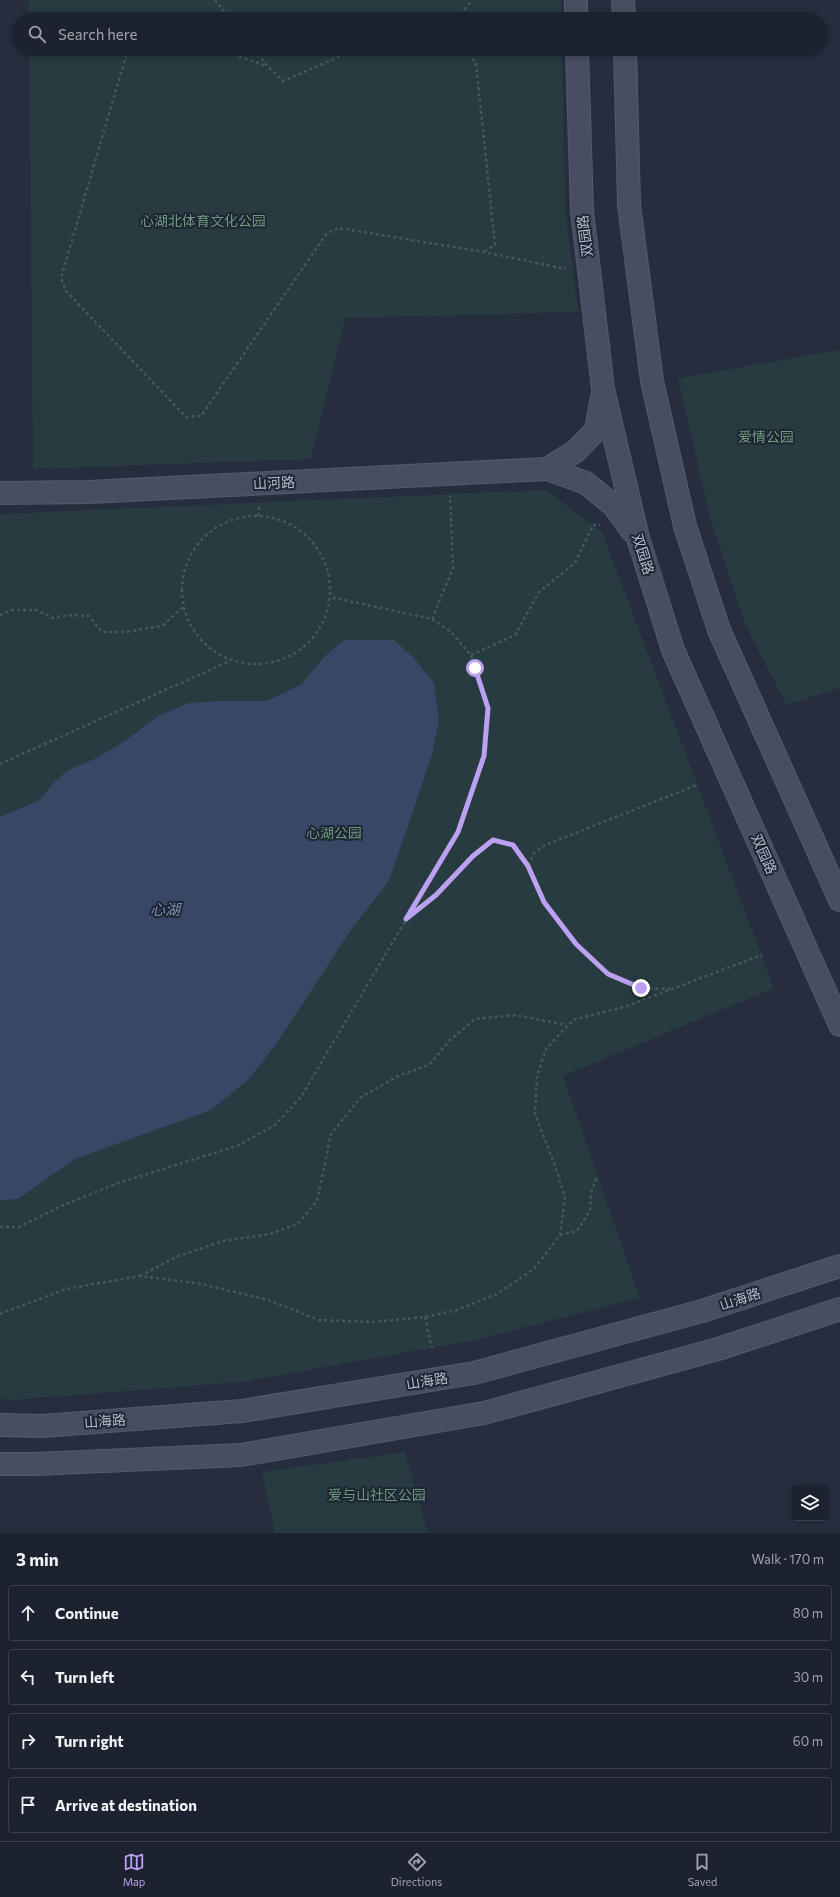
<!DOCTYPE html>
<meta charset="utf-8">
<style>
body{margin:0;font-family:Commissioner,"Noto Sans SC",sans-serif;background:#252a37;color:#f1f3f6}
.controls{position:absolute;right:12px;bottom:12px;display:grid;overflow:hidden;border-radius:4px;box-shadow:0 2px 6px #0003}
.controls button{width:36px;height:36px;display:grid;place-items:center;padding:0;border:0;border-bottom:1px solid #3a3f4b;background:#1c222f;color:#f1f3f6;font:20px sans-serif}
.stop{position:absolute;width:12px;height:12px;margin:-9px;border:3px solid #bca0f2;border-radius:50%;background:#fff}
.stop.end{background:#bca0f2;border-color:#fff;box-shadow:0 1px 4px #0008}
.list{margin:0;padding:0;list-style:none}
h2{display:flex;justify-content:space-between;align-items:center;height:52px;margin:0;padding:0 16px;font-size:17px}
h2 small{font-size:13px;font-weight:400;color:#a0a4aa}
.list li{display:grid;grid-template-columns:26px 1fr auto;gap:12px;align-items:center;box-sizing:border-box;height:56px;margin:0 8px 8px;padding:0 8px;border:1px solid #3a3f4b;border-radius:4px}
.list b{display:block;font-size:15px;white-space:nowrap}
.list em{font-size:13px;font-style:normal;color:#a0a4aa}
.icon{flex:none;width:22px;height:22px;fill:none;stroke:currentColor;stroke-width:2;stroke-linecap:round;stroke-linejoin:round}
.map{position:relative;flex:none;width:840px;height:1533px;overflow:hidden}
.search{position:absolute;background:#1c222f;box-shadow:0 2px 6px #0003;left:12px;right:12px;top:12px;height:44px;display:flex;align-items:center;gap:10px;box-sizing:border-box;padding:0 14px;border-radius:22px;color:#a0a4aa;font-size:15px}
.sheet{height:308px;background:#1c222f}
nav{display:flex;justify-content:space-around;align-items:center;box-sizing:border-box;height:56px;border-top:1px solid #3a3f4b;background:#1c222f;font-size:11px;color:#a0a4aa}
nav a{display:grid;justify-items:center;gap:2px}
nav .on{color:#bca0f2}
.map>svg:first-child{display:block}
.green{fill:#273b40}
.water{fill:#394767}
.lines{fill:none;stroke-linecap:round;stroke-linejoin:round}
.secondary-casing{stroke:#545b6a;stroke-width:24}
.path{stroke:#45585d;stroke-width:2.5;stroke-dasharray:3 3;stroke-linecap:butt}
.secondary{stroke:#474e62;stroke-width:22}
.route{stroke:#bca0f2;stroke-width:5}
.labels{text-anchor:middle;stroke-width:4;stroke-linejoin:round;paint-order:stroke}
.park-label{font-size:14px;fill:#6c9b7c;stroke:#1e2534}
.street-label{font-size:14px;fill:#b5bbca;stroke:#1e2534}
.water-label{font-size:15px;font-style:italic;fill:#7c8eb2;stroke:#1e2534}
</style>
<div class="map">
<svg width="840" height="1533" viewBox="0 0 840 1533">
<rect width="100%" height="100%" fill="#252d3f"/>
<path class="green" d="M28,0h533v19h-532z
M29,49h533l3,159 13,104 -233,6 -34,141 -278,10z
M840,350v338l-54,17 -41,-81 -35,-107 -32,-139z
M546,490l56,42 172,456 -211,88 77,222 -165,42 -234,42 -227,18 -14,-1v-885z
M405,1452l23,81h-153l-13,-61z"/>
<path class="water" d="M344,640h50l19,17 21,26 5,37 -7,35 -43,126 -36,46 -77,117 -28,36 -37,30 -136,49 -57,40 -18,1v-383l40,-17 12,-16 16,-14 29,-12 31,-19 30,-23 31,-13 32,-2h46l35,-17 22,-27z"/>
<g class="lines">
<defs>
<path id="secondary" d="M576,0v19
M623,0l1,19
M577,49l5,162 21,178 35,149 35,112 167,375
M625,49l4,156 23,176 33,145 34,104 121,270
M547,469l29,-18 20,-21 6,-33
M0,493l89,-1 458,-23 39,14 28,23 18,25
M0,1425l42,1 200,-15 232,-38 228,-62 138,-45
M0,1464h35l206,-9 243,-42 234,-64 122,-40"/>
</defs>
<use href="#secondary" class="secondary-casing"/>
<path class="path" d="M215,0l15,19
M426,19l4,-2 5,2
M457,19l15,-19
M128,49l-67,229 5,13 120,126 15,-1 126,-183 12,-5 145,24 82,17
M216,49l51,17
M254,49l13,17 16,15 74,-32
M465,49l11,14 19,182 -11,7
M258,516l1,-9
M182 590a74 74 0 1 1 148 0a74 74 0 1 1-148 0Z
M0,615l12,-5h24l17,8 16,-3 20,1 13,16h24l36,-6 21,-19
M432,619l21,-51 -3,-72
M471,655l44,-20 24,-43 36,-29 18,-38h7
M0,764l230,-103
M528,865l6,-12 11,-8 152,-60
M408,917l28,-22 37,-39 20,-16 20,5 15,21 16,36 32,42 32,30 33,14 29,1
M0,1227h19l40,-20 59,-24 119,-37 38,-21 26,-28 157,-265 26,-76 4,-48 -17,-53 -20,-23 -19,-13 -102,-22
M560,1235l17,-4 13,-20 1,-18 6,-17
M140,1276l36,-19 47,-16 47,-7 28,-10 19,-23 14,-67 30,-37 39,-22 29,-10 21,-25 25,-21 40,-4 51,10
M0,1314l66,-25 74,-13 61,8 67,16 51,20 55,2 51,-5 32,-7 40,-16 37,-25 26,-34 5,-38 -11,-34 -19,-49 2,-38 9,-27 27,-29 54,-14 135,-51
M425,1317l7,31"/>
<use href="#secondary" class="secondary"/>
</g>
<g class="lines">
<path class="route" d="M475,668l13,40 -4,48 -26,76 -52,87 30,-24 37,-39 20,-16 20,5 15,21 16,36 32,42 32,30 33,14"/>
</g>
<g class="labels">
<g class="park-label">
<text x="203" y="226">心湖北体育文化公园</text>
<text x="766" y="442">爱情公园</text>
<text x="334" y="838">心湖公园</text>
<text x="377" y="1500">爱与山社区公园</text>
</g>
<g class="street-label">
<text transform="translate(585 236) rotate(-97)" y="5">双园路</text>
<text transform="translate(274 483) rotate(-3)" y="5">山河路</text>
<text transform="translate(643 554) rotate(73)" y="5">双园路</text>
<text transform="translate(764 854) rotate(66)" y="5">双园路</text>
<text transform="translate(740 1299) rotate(-18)" y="5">山海路</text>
<text transform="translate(427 1381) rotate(-9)" y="5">山海路</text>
<text transform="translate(105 1421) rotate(-4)" y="5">山海路</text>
</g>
<g class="water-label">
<text x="165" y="915">心湖</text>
</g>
</g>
</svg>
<div class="controls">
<button><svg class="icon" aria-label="layers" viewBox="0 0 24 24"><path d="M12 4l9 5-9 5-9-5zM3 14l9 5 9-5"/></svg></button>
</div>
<div class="stop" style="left:475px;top:668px"></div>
<div class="stop end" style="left:641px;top:988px"></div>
<div class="search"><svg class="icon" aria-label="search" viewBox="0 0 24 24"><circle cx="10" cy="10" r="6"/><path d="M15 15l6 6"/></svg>Search here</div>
</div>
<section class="sheet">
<h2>3 min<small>Walk · 170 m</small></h2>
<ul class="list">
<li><svg class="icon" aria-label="ahead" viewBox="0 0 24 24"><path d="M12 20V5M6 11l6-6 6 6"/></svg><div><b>Continue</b></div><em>80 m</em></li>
<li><svg class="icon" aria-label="left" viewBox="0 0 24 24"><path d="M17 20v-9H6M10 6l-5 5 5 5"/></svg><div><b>Turn left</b></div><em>30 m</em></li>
<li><svg class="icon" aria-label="right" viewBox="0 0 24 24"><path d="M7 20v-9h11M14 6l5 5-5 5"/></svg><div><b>Turn right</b></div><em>60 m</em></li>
<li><svg class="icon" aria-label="arrive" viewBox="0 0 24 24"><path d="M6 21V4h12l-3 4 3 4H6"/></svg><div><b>Arrive at destination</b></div></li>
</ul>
</section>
<nav>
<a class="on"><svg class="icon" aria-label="map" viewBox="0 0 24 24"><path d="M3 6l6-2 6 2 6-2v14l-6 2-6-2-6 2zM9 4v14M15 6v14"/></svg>Map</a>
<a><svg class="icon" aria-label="directions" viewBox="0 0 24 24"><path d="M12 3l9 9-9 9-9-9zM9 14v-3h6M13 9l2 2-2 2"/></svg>Directions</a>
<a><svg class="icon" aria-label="saved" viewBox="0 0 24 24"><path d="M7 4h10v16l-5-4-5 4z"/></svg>Saved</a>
</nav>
